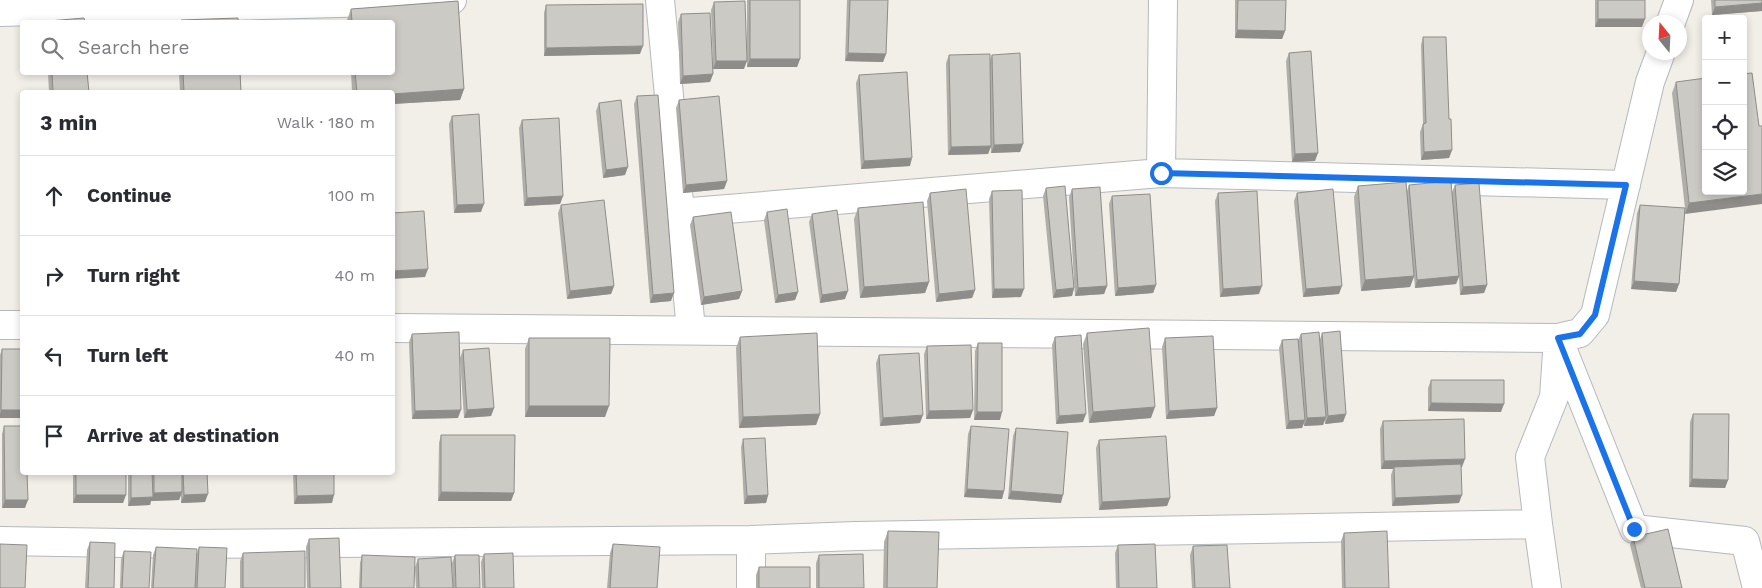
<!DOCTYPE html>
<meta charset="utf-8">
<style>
body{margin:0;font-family:"Work Sans",sans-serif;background:#f2f2f3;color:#2b2b33}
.controls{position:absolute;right:15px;top:15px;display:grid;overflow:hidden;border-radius:5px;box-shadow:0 2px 8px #0003}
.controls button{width:45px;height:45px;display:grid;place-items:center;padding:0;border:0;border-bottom:1px solid #e1e1e2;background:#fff;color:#2b2b33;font:25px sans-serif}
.compass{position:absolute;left:1642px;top:15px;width:45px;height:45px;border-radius:50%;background:#fff;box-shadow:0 2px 8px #0003;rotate:342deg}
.stop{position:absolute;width:15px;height:15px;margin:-11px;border:4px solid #1a73e8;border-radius:50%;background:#fff}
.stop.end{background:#1a73e8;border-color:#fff;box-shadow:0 1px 5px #0008}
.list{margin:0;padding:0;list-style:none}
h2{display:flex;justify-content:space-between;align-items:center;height:65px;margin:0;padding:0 20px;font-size:21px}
h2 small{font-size:16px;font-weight:400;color:#7c7c81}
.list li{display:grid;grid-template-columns:32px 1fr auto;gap:15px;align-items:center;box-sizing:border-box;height:80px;padding:0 20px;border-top:1px solid #e1e1e2}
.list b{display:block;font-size:19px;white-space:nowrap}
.list em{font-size:16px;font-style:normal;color:#7c7c81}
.icon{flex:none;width:28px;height:28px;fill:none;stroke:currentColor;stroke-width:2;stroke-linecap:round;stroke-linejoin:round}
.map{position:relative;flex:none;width:1762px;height:588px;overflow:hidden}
.search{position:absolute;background:#fff;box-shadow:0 2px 8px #0003;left:20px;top:20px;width:375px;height:55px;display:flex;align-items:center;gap:12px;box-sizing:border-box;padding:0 18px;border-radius:5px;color:#7c7c81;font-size:19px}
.panel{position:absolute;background:#fff;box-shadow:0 2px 8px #0003;left:20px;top:90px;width:375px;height:385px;border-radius:5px}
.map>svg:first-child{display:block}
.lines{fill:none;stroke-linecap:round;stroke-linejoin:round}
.street-casing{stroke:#b5b8bc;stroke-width:30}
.street{stroke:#fff;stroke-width:28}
.wall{fill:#afaea9}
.shaded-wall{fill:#8f8d8a}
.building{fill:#cccac5;stroke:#8f8d8a}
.route{stroke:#1a73e8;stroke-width:6}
</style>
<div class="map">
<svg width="1762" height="588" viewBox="0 0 1762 588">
<rect width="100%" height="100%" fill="#f1efe8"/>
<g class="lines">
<defs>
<path id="street" d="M660,0l31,330
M0,12l452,-12
M1671,22l8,-22
M1161,173l2,-173
M679,213l482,-40 465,12
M0,325h22
M392,328l1166,10 22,-5 15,-18 55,-233 11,-30
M1538,524l9,64
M0,541l184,3 567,-4 105,-4 682,-12 -8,-67 24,-60 4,-59 76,191 111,12 12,47
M751,588v-48"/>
</defs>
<use href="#street" class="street-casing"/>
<use href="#street" class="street"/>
</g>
<path class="wall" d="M747,0h53v59l-3,8h-50z
M847,0h41l-2,54 -3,8 -38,-1z
M1235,0h51l-1,31 -3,8 -47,-1z
M1595,0h50l-3,27h-47z
M1711,0h51v11l-50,4z
M458,1l6,88 -4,11 -68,4v-12h-40l-1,-20h41v-50h-45v-2l4,-11z
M714,2l30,67h-31v5l-3,8 -30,2 -2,-62 3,-8 32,51 -2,-55z
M546,5l94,49 -96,2v-43z
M1423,37l26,82 3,31 -3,8 -28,2 -1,-28 3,-8 -2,-79z
M1289,53l26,108 -23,1 -6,-101z
M949,55l41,5 2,-5 31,89 -3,8 -29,1v-6l-3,7 -40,1 -2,-92z
M48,72h39l2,20h-40z
M179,72h61l1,20h-61z
M859,75l51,91 -49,3 -5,-86z
M1676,82l30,109 -21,23 -6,70 -3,8 -45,-3 6,-76 3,-8 45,3 -13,-115z
M637,96l34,205 -21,2 -16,-199z
M679,100l48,81 -3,8 -41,4 -7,-85z
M599,103l26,72 -22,3 -7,-67z
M452,116l29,96 -27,1 -5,-89z
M522,120l41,76 -3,8 -36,2 -5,-78z
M1409,185l43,7 3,-7 32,100 -3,8 -24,2 -1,-18 -3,7 -41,4 -1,-11 -4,10 -49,4 -7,-94 4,-11 49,5z
M1046,188l28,100 -2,8 -19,2 -10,-102z
M1072,189l35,97 -3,8 -29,2 -6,-99z
M992,191l29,106 -29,1 -3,-99z
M930,193l45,97 -3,8 -36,4 -9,-101z
M1218,193l41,101 -39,3 -5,-96z
M1297,193l42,101 -36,3 -9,-96z
M1112,196l44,89 -3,8 -38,3 -6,-92z
M561,205l53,81 -3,8 -44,5 -9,-86z
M858,208l71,74 -4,11 -65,5 -6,-79z
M767,212l31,80 -3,8 -20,3 -11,-83z
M812,214l33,85 -25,4 -11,-81z
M693,217l49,74 -3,8 -38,6 -11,-80z
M1087,333l64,85 -62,5 -6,-79z
M1322,333l24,81 -3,8 -18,2v-4l-2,5 -19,1v-3l-2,5 -16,1 -7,-81 3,-8h16l3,-6 19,5z
M412,334l46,84 -46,1 -3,-77z
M740,337l80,77 -4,11 -77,3 -3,-80z
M1055,337l28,85 -27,2 -4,-79z
M529,338l76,79h-80v-68z
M1165,338l52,70 -3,8 -48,3 -4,-72z
M978,343l22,77h-26l1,-69z
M927,346l46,64 -3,8 -44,1 -2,-65z
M2,349h20v69h-22v-63z
M463,350l31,58 -3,8 -27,2 -4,-60z
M879,355l41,68 -40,3 -4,-63z
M1431,380l70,32 -73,-1v-23z
M1693,414l35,66 -3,8 -36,-1 1,-65z
M1383,421l79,46h-1l-2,36 -67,3 -1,-31 2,-6h-12l-1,-40z
M4,426l21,82h-23v-74z
M971,426l33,65 -2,8 -38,-2 4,-63z
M1016,428l45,75 -53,-4 5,-63z
M441,435l73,58 -3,8h-73l1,-58z
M743,439l25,56 -2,8 -22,1 -3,-57z
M1099,440l71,58 -3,8 -68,4 -3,-62z
M73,472h53l-3,31h-50z
M128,472h79l-2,30 -24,1v-8l-2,5 -28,1 -1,4 -22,1z
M293,472h41l-2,31 -38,1z
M888,531l49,57h-54l1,-46z
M1344,533l45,55h-47l-1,-47z
M1633,537l49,51h-41l-11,-43z
M309,539l32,49h-34l-1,-41z
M90,542l24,46h-29l2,-38z
M613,544l44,44h-50l3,-35z
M1118,545l39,43h-41l-1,-35z
M1193,546l37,42h-38l-2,-33z
M156,547l41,6 2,-6 26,41h-74l2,-33z
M124,551l25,37h-29l1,-29z
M243,553l62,35h-65v-27z
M484,554l30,34h-32l-1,-26z
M362,555l52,33h-55l1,-25z
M455,555l25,33h-27l-1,-25z
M819,555l45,33h-48v-25z
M418,559l35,29h-37l-1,-21z
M759,567l51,21h-54v-13z"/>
<path class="shaded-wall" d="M1762,3v8l-50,4 3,-8z
M1598,19h47l-3,8h-47z
M1237,30l48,1 -3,8 -47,-1z
M643,46l-3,8 -96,2 2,-8z
M848,53l38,1 -3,8 -38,-1z
M750,59h50l-3,8h-50z
M716,61h31l-3,8h-31z
M713,74l-3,8 -30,2 3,-8z
M464,89l-4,11 -68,4v-10z
M1023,144l-3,8 -29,1 3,-8z
M991,146l-3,8 -40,1 3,-8z
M1452,150l-3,8 -28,2 3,-8z
M1318,153l-3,8 -23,1 3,-8z
M912,158l-2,8 -49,3 3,-8z
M628,167l-3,8 -22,3 3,-8z
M727,181l-3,8 -41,4 3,-8z
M1762,194v10l-77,10 4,-11z
M563,196l-3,8 -36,2 3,-8z
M484,204l-3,8 -27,1 3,-8z
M428,269l-3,8 -33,2v-8z
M1414,276l-4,11 -49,4 4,-11z
M1459,276l-3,8 -41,4 2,-8z
M1634,281l45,3 -3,8 -45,-3z
M929,282l-4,11 -65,5 4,-11z
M1156,285l-3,8 -38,3 3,-8z
M1487,285l-3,8 -24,2 3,-8z
M614,286l-3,8 -44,5 3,-8z
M1107,286l-3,8 -29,2 3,-8z
M1262,286l-3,8 -39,3 3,-8z
M1342,286l-3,8 -36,3 3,-8z
M1074,288l-2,8 -19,2 3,-8z
M994,289h30l-3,8 -29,1z
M975,290l-3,8 -36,4 3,-8z
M742,291l-3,8 -38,6 3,-8z
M848,291l-3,8 -25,4 2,-8z
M798,292l-3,8 -20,3 3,-8z
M674,293l-3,8 -21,2 3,-8z
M1431,403l73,1 -3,8 -73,-1z
M529,406h80l-4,11h-80z
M1155,407l-4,11 -62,5 4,-11z
M494,408l-3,8 -27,2 3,-8z
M1217,408l-3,8 -48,3 3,-8z
M1,410h21v8h-22v-4z
M461,410l-3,8 -46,1 3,-8z
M973,410l-3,8 -44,1 3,-8z
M977,412h25l-2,8h-26z
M820,414l-4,11 -77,3 4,-11z
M1086,414l-3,8 -27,2 3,-8z
M1346,414l-3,8 -18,2 3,-8z
M923,415l-3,8 -40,3 3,-8z
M1326,417l-3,8 -19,1 3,-8z
M1305,420l-3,8 -16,1 3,-8z
M1465,459l-3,8 -68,2v-2l-1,2h-12l3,-8z
M1692,479l36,1 -3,8 -36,-1z
M967,489l37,2 -2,8 -38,-2z
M1011,491l52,4 -2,8 -53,-4z
M182,492l-3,8 -28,1 -1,4 -22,1 3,-8 21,-1 2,-4z
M441,492l73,1 -3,8h-73z
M208,494l-3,8 -24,1 3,-8z
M76,495h50l-3,8h-50z
M334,495l-2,8 -38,1 3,-8z
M768,495l-2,8 -22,1 3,-8z
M1462,495l-3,8 -67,3 3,-8z
M1170,498l-3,8 -68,4 3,-8z
M5,500h23l-3,8h-23z"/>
<path class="building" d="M750,0h50v59h-50z
M850,0h38l-2,54 -38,-1z
M1238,0h48l-1,31 -48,-1z
M1598,0h47v19h-47z
M1715,0h47v3l-47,4z
M458,1l6,88 -72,5v-2h-35l-2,-20h37v-50h-40l-1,-13z
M745,1l2,60h-31l-2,-59z
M643,4v42l-97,2v-43z
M710,13l3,61 -30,2 -2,-62z
M84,18l1,4h-36v-1z
M238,18v4h-57v-2z
M1423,37h23l3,82h2l1,31 -28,2 -1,-28 3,-1z
M1311,51l7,102 -23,1 -6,-101z
M1020,53l3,91 -29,1 -2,-90z
M990,54l1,92 -40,1 -2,-92z
M52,72h35l2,20h-36z
M183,72h57l1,20h-57z
M907,72l5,86 -48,3 -5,-86z
M1752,73l7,53h3v68l-73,9 -13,-121 30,-4v113h37v-117z
M658,95l16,198 -21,2 -16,-199z
M719,96l8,85 -41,4 -7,-85z
M621,100l7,67 -22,3 -7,-67z
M479,114l5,90 -27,1 -5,-89z
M559,118l4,78 -36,2 -5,-78z
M1451,181l8,95 -42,4 -8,-95z
M1406,182l8,94 -49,4 -7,-94z
M1479,183l8,102 -24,2 -8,-102z
M1065,186l9,102 -18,2 -10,-102z
M1100,187l7,99 -29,2 -6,-99z
M966,189l9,101 -36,4 -9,-101z
M1333,189l9,97 -36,3 -9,-96z
M1022,190l2,99h-30l-2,-98z
M1257,191l5,95 -39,3 -5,-96z
M1150,194l6,91 -38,3 -6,-92z
M604,200l10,86 -44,5 -9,-86z
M923,202l6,80 -65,5 -6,-79z
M1640,205l45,3 -6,76 -45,-3z
M787,209l11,83 -20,3 -11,-83z
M837,210l11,81 -26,4 -10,-81z
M424,211l4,58 -36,2v-58z
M731,212l11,79 -38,6 -11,-80z
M1149,328l6,79 -62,5 -6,-79z
M1340,331l6,83 -18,2 -6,-83z
M459,332l2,78 -46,1 -3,-77z
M1319,332l7,85 -19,1 -6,-84z
M817,333l3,81 -77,3 -3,-80z
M1081,335l5,79 -27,2 -4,-79z
M1213,336l4,72 -48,3 -4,-73z
M529,338h81l-1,68h-80z
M1298,339l7,81 -16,1 -7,-81z
M978,343h24v69h-25z
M971,345l2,65 -44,1 -2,-65z
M489,348l5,60 -27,2 -4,-60z
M2,349h20v61h-21z
M919,353l4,62 -40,3 -4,-63z
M1431,380h73v24l-73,-1z
M1693,414h36l-1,66 -36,-1z
M1464,419l1,40 -81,2 -1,-40z
M4,426h18v46h5l1,28h-23z
M971,426l38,3 -5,62 -37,-2z
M1016,428l52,4 -5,63 -52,-4z
M441,435h74l-1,58 -73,-1z
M1166,436l4,62 -68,4 -3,-62z
M765,438l3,57 -21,1 -4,-57z
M1461,464l1,31 -67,3 -1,-31z
M76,472h50v23h-50z
M131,472h21l1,25 -22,1z
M154,472h28v20l-28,1z
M183,472h24l1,22 -24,1z
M296,472h38v23l-37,1z
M1668,529l14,59h-37l-12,-51z
M888,531l51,1 -2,56h-50z
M1387,531l2,57h-44l-1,-55z
M339,538l2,50h-31l-1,-49z
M90,542l25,1 -1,45h-26z
M0,544l27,1 -2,43h-25z
M613,544l47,3 -3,41h-47z
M1155,544l2,44h-38l-1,-43z
M1227,545l3,43h-35l-2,-42z
M156,547l41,2 -2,39h-42z
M199,547l28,1 -2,40h-28z
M124,551l27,1 -2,36h-27z
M305,551v37h-62v-35z
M513,553l1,35h-29l-1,-34z
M863,554l1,34h-45v-33z
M362,555l53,2 -1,31h-53z
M455,555h24l1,33h-24z
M451,557l2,31h-34l-1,-29z
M759,567h51v21h-51z"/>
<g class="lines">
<path class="route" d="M1161,173l465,12 -31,130 -15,19 -22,4 76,191"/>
</g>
</svg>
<div class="controls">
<button>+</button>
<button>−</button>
<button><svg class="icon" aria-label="locate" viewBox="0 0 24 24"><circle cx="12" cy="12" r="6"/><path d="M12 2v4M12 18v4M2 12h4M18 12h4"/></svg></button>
<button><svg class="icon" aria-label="layers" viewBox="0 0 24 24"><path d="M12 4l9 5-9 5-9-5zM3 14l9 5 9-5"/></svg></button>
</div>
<svg class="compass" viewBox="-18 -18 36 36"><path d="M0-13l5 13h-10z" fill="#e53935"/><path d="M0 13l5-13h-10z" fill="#7c7c81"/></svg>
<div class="stop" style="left:1161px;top:173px"></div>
<div class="stop end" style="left:1634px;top:529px"></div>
<div class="search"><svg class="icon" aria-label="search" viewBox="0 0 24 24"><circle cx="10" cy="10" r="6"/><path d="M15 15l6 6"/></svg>Search here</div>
<section class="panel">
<h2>3 min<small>Walk · 180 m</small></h2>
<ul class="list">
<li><svg class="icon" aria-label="ahead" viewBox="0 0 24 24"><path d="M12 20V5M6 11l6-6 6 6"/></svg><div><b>Continue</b></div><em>100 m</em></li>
<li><svg class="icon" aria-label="right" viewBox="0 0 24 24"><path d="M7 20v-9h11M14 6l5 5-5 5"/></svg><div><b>Turn right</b></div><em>40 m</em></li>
<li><svg class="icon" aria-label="left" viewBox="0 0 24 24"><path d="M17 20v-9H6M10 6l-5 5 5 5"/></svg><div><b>Turn left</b></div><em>40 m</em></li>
<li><svg class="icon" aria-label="arrive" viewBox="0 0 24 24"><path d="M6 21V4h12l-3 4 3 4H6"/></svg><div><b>Arrive at destination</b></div></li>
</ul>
</section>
</div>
